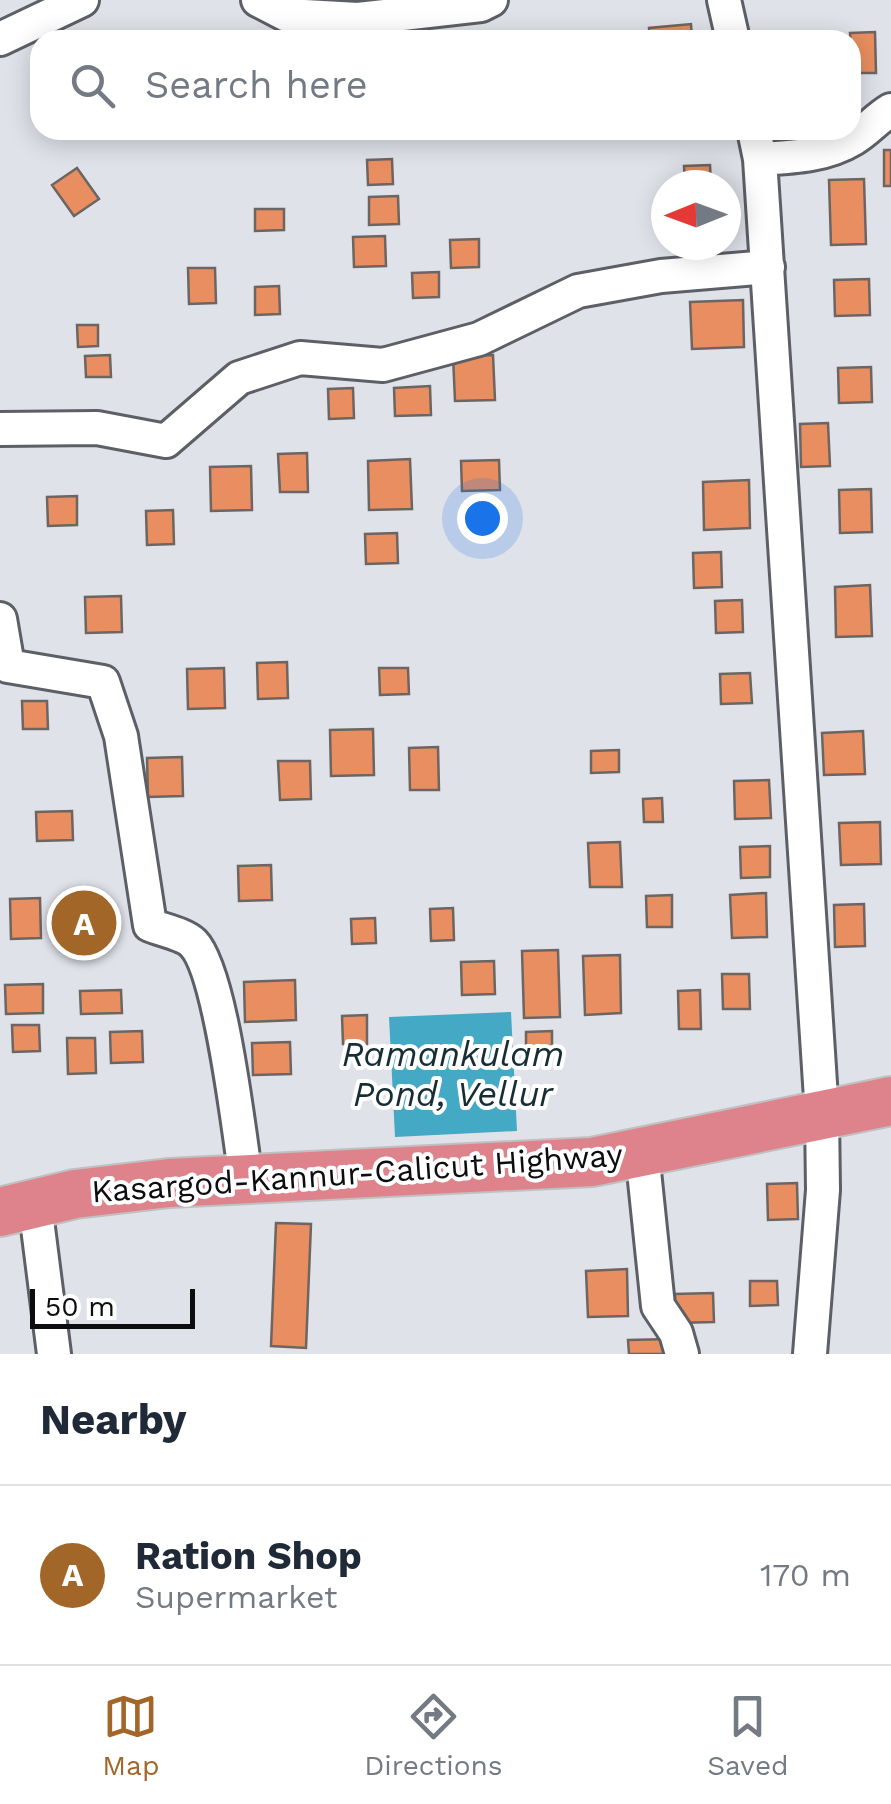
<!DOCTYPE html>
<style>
body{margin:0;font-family:"Work Sans",sans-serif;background:#f2f2f3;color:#1f2937}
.compass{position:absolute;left:651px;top:170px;width:90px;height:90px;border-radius:50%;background:#fff;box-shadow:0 5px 25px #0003;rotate:269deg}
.scale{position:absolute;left:30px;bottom:25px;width:165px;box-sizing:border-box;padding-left:10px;border:5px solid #0d0d10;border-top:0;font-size:28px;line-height:35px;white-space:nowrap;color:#0d0d10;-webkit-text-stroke:8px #fff;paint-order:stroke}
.you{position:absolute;left:482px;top:518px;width:35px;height:35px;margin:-25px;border:8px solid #fff;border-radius:50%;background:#1a73e8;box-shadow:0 0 0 15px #1a73e833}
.badge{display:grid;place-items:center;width:65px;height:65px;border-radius:50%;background:#a36629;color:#fff;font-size:32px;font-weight:700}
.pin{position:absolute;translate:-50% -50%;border:5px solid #fff;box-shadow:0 2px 10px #0006}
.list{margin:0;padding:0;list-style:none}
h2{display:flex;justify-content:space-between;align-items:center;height:130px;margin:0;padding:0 40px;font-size:42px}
h2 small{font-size:32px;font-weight:400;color:#747a83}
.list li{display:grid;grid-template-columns:65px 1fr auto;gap:30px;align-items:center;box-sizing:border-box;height:180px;padding:0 40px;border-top:2px solid #e0e1e3}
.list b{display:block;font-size:38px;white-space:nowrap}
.list p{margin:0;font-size:32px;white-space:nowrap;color:#747a83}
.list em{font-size:32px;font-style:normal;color:#747a83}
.icon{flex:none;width:55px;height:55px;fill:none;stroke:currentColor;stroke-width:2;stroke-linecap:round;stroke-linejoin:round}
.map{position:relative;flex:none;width:891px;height:1354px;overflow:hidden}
.search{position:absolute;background:#fff;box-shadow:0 5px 25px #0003;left:30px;right:30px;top:30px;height:110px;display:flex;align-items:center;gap:25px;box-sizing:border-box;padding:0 35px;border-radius:30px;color:#747a83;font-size:38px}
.sheet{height:310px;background:#fff}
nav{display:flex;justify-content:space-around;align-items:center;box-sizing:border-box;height:140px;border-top:2px solid #e0e1e3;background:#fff;font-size:28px;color:#747a83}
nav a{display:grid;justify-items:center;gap:5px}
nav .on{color:#a36629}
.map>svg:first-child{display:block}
.water{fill:#43a9c5}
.building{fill:#e98e60;stroke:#6c6561;stroke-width:2.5}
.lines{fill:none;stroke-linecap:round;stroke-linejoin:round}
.minor-casing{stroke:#5d5f66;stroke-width:38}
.highway-casing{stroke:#c0c0c1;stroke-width:52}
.minor{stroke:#fff;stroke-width:32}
.highway{stroke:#de838b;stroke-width:48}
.labels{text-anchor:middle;stroke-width:8;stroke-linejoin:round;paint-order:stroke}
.street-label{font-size:32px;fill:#0d0d10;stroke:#fff}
.water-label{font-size:35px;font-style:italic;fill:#162d34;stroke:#fff}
</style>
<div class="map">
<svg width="891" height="1354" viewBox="0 0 891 1354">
<rect width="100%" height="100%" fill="#e0e2ea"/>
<path class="water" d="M511,1012l6,119 -122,6 -6,-120z"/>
<path class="building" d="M691,24l1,16h-42l-1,-12z
M875,32l1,41h-24l-2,-40z
M884,150h7v36h-7z
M392,159l1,25 -25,1 -1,-25z
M710,165l1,20h-26l-1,-19z
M77,168l22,31 -25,17 -22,-31z
M864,179l2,65 -35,1 -2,-65z
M398,196l1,28 -30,1v-28z
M255,209h29v21l-29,1z
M385,236l1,30 -32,1 -1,-30z
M479,239v28l-28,1 -1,-28z
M188,268h27l1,35 -27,1z
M439,272v25l-26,1 -1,-25z
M869,279l1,36 -35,1 -1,-36z
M279,286l1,28 -25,1v-28z
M743,300l1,47 -52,2 -2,-47z
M77,325h21v21l-20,1z
M110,355l1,22h-25l-1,-21z
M493,355l2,45 -40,1 -2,-45z
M871,367l1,35 -33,1 -1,-35z
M430,386l1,29 -36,1 -1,-28z
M353,388l1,30 -25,1 -1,-30z
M828,423l2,43 -29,1 -1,-43z
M307,453l1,39h-28l-2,-38z
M410,459l2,50 -43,1 -1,-49z
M499,460l1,30 -38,1 -1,-30z
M251,466l1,44 -41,1 -1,-44z
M749,480l1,48 -46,2 -1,-48z
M871,489l1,43 -32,1 -1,-43z
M77,496v29l-29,1 -1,-29z
M173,510l1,34 -27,1 -1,-34z
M397,533l1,30 -32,1 -1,-30z
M721,552l1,35 -28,1 -1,-35z
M870,585l2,51 -36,1 -1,-50z
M121,596l1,36 -36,1 -1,-36z
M742,600l1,32 -27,1 -1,-32z
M287,662l1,36 -30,1 -1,-36z
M224,668l1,40 -37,1 -1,-40z
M379,668h29l1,26 -29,1z
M750,673l2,30 -31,1 -1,-30z
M22,701h25l1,28h-25z
M373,729l1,46 -43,1 -1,-46z
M863,731l2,43 -41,1 -2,-42z
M438,747l1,43h-29l-1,-42z
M619,750v22l-28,1v-22z
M182,757l1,39 -35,1 -1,-39z
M278,761h32l1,38 -31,1z
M769,780l2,38 -36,1 -1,-38z
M662,798l1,24h-19l-1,-23z
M72,811l1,29 -36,1 -1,-29z
M880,822l1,42 -40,1 -2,-42z
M620,842l2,45h-32l-2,-44z
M770,846v31l-29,1 -1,-31z
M271,865l1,35 -33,1 -1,-35z
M766,893l1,44 -35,1 -2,-43z
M672,895v32h-25l-1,-31z
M102,896l1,46 -34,2 -2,-47z
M40,898l1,40 -30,1 -1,-40z
M864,904l1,42 -30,1 -1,-42z
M453,908l1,32 -23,1 -1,-32z
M375,918l1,25 -24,1 -1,-25z
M558,950l2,67 -36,1 -2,-67z
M620,955l1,58 -36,2 -2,-59z
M494,961l1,33 -33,1 -1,-33z
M722,974h27l1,35h-27z
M295,980l1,40 -51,2 -1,-40z
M43,984v29l-37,1 -1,-29z
M121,990l1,23 -41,1 -1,-23z
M700,990l1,39h-22l-1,-38z
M367,1015v29h-24l-1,-28z
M12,1025h27l1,26 -27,1z
M142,1031l1,31 -32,1 -1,-31z
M552,1031v21h-26v-20z
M67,1038h28l1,35 -28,1z
M290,1042l1,32 -38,1 -1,-32z
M797,1183l1,36 -30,1 -1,-36z
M276,1223l35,1 -5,124 -35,-2z
M627,1269l1,47 -40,1 -2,-46z
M750,1281h27l1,24 -28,1z
M713,1293l1,29 -38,1 -1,-29z
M671,1339v15h-42l-1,-14z"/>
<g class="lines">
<defs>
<path id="minor" d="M258,0l29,15 71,4 123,-14 10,-5
M724,0l9,40
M0,39l82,-39
M754,130l6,29 62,955 1,76 -13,164
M760,159c32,-2 65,-3 93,-20 14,-8 24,-21 38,-29
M0,429l97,-1 69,13 73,-63 61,-20 83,7 96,-26 99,-48 83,-15 107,-9
M0,619l8,47 95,16 18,54 29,189c12,5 34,9 43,18 28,28 46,190 53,236
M642,1152l16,154 18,27 6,21
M35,1204l19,150"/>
<path id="highway" d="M0,1212l75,-18 94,-11 423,-21 299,-61"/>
</defs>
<use href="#minor" class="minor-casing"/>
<use href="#highway" class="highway-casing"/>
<use href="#minor" class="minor"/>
<use href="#highway" class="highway"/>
</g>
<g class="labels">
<g class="street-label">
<text transform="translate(357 1173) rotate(-4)" y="11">Kasargod-Kannur-Calicut Highway</text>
</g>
<g class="water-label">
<text x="453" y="1066">Ramankulam<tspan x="453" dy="40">Pond, Vellur</tspan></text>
</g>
</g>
</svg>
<svg class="compass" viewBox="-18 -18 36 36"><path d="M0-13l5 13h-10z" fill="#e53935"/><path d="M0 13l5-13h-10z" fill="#747a83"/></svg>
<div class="scale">50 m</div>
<div class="you"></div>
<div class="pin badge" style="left:84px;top:923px">A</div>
<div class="search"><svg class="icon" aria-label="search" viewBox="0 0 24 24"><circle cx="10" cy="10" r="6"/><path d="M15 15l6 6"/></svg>Search here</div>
</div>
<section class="sheet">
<h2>Nearby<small></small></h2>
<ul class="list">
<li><span class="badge">A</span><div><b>Ration Shop</b><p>Supermarket</p></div><em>170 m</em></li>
</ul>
</section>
<nav>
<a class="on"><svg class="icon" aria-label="map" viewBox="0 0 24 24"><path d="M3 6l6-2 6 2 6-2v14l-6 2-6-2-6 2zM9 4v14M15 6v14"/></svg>Map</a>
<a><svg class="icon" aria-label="directions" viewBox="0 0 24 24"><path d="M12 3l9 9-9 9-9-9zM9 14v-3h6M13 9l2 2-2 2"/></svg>Directions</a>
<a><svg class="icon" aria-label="saved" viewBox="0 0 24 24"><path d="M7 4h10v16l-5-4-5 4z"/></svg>Saved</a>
</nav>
